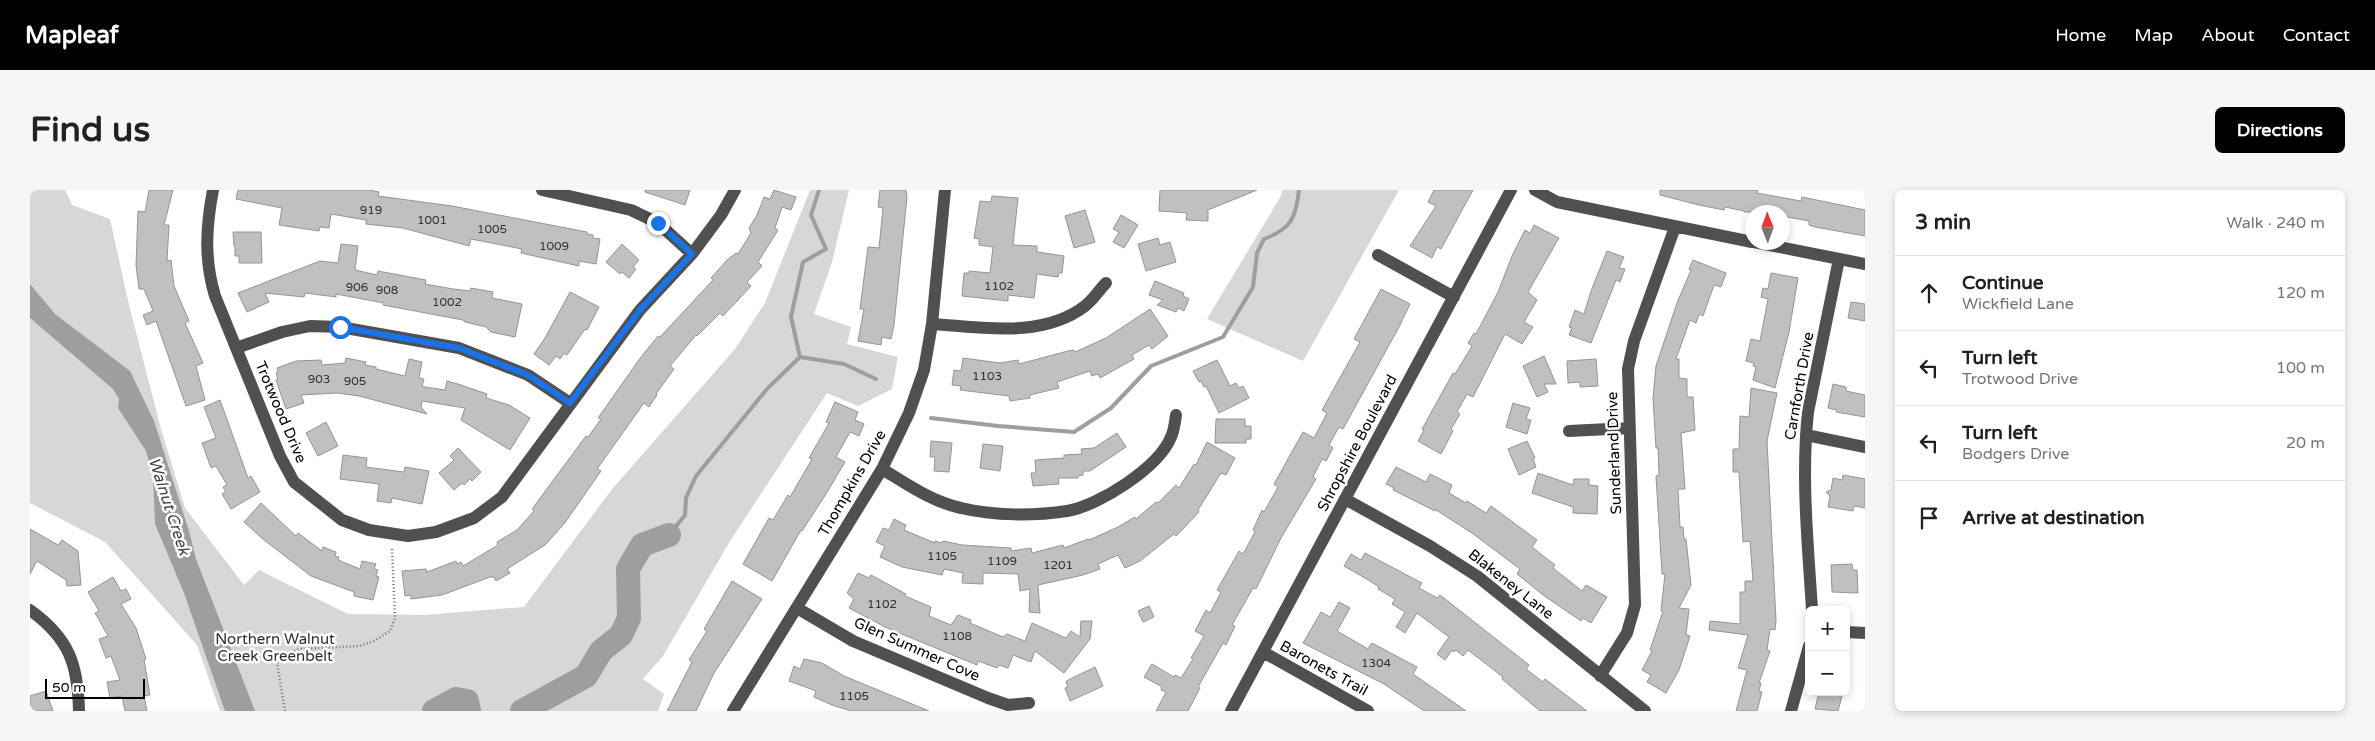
<!DOCTYPE html>
<meta charset="utf-8">
<style>
body{margin:0;font-family:"Varela Round",sans-serif;background:#f6f6f6;color:#202124}
.controls{position:absolute;right:15px;bottom:15px;display:grid;overflow:hidden;border-radius:8px;box-shadow:0 2px 8px #0003}
.controls button{width:45px;height:45px;display:grid;place-items:center;padding:0;border:0;border-bottom:1px solid #e0e0e0;background:#fff;color:#202124;font:25px sans-serif}
.compass{position:absolute;left:1715px;top:15px;width:45px;height:45px;border-radius:50%;background:#fff;box-shadow:0 2px 8px #0003;rotate:359deg}
.scale{position:absolute;left:15px;bottom:12px;width:100px;box-sizing:border-box;padding-left:5px;border:2px solid #000;border-top:0;font-size:14px;line-height:18px;white-space:nowrap;color:#000;-webkit-text-stroke:4px #fff;paint-order:stroke}
.stop{position:absolute;width:15px;height:15px;margin:-11px;border:4px solid #1a73e8;border-radius:50%;background:#fff}
.stop.end{background:#1a73e8;border-color:#fff;box-shadow:0 1px 5px #0008}
.list{margin:0;padding:0;list-style:none}
h2{display:flex;justify-content:space-between;align-items:center;height:65px;margin:0;padding:0 20px;font-size:21px}
h2 small{font-size:16px;font-weight:400;color:#757577}
.list li{display:grid;grid-template-columns:32px 1fr auto;gap:15px;align-items:center;box-sizing:border-box;height:75px;padding:0 20px;border-top:1px solid #e0e0e0}
.list b{display:block;font-size:19px;white-space:nowrap}
.list p{margin:0;font-size:16px;white-space:nowrap;color:#757577}
.list em{font-size:16px;font-style:normal;color:#757577}
.icon{flex:none;width:28px;height:28px;fill:none;stroke:currentColor;stroke-width:2;stroke-linecap:round;stroke-linejoin:round}
.map{position:relative;flex:none;width:1835px;height:521px;overflow:hidden;border-radius:8px}
header{display:flex;align-items:center;gap:30px;box-sizing:border-box;height:70px;padding:0 25px;background:#000;color:#fff}
header strong{font-size:24px}
nav{display:flex;gap:28px;margin-inline-start:auto;font-size:18px}
.intro{display:flex;align-items:center;justify-content:space-between;box-sizing:border-box;height:120px;padding:0 30px}
h1{margin:0;font-size:35px}
.button{padding:12px 22px;border-radius:8px;background:#000;color:#fff;font-size:18px;font-weight:700}
main{display:flex;gap:30px;padding:0 30px}
aside{flex:1;background:#fff;border-radius:8px;box-shadow:0 2px 8px #0003}
.map>svg:first-child{display:block}
.green{fill:#d7d7d7}
.water{fill:#9e9e9e}
.lines{fill:none;stroke-linecap:round;stroke-linejoin:round}
.stream{stroke:#9e9e9e;stroke-width:4}
.river{stroke:#9e9e9e;stroke-width:24}
.building{fill:#c0c0c0;stroke:#949494}
.path{stroke:#727272;stroke-width:2.5;stroke-dasharray:1 2.5;stroke-linecap:butt}
.minor{stroke:#505050;stroke-width:12}
.route{stroke:#1a73e8;stroke-width:6}
.labels{text-anchor:middle;stroke-width:5;stroke-linejoin:round;paint-order:stroke}
.number-label{font-size:12px;fill:#303030}
.street-label{font-size:15px;fill:#000;stroke:#fff}
.park-label{font-size:15px;fill:#2e2e2e;stroke:#fff}
.water-label{font-size:16px;font-style:italic;fill:#3f3f3f;stroke:#fff}
</style>
<header>
<strong>Mapleaf</strong>
<nav><a>Home</a><a>Map</a><a>About</a><a>Contact</a></nav>
</header>
<div class="intro"><h1>Find us</h1><a class="button">Directions</a></div>
<main>
<div class="map">
<svg width="1835" height="521" viewBox="0 0 1835 521">
<rect width="100%" height="100%" fill="#fff"/>
<path class="green" d="M0,0h35l7,15 38,14 19,86 32,124 24,79 59,77 15,-15 89,44 76,1 100,-8 89,-119 122,-139 30,-46 45,-113h39l-17,72 -18,52 37,13 -4,17 51,13 -6,32 -34,17 -31,-13 -97,148 -67,115 -20,23 21,15 -6,17h-438l-23,-66 -92,-103 -75,-39z
M1252,0h117l-96,171 -96,-42 74,-123z"/>
<path class="water" d="M0,94l25,30 75,57 24,50 35,110 7,28 59,152h-30l-41,-118 -29,-69 -2,-49 -7,-24 -28,-43 1,-9 -6,-10 -83,-71z"/>
<g class="lines">
<path class="stream" d="M770,167l-9,-40 12,-55 23,-13 -15,-34 8,-25
M901,228l67,8 76,6 37,-24 40,-42 72,-29 30,-50 4,-34 7,-14c27,-10 32,-21 35,-49
M639,345l16,-20 1,-17 10,-22 71,-87 33,-32 44,7 32,15"/>
<path class="river" d="M404,521l22,-12 11,2 2,10
M492,521l64,-35 15,-25 20,-16 8,-17 -1,-49 14,-24 27,-10"/>
</g>
<path class="building" d="M119,0h24l-9,35h5l-2,36 4,-1 3,26 15,35 -4,2 18,40 -7,3 9,34 -19,6 -30,-85 -9,4 -4,-10 10,-4 -9,-22h-5l-3,-24 2,-54 7,1z
M208,0h131l10,2 -1,4 74,10 135,26v2l6,1v3l7,1 -4,25 -17,-3v5l-58,-13 1,-4 -51,-10 -2,7 -66,-18 -37,-4v-4l-35,-6 -2,14 -9,-1 -1,4 -40,-6 3,-17 -46,-9z
M615,0h45l-5,15 -40,-13z
M744,0l22,7 -5,13 -9,-3 -7,21 3,2 -20,32 4,4 -15,16 4,4 -28,30 -3,-3 -23,23 -1,-1 -26,31 4,3 -18,25 1,1 -8,12 -5,-4 -47,66 4,2 -37,53 -19,21 -38,24 3,4 -14,8 -2,-4h-4l-48,18 -31,4v-4l-6,1 -3,-25 24,-2 1,3 29,-11 1,3 4,-2 2,4 35,-21 -1,-3 20,-12 17,-19 -2,-2 54,-73 2,1 13,-18 -3,-1 43,-61 17,-21 2,1 53,-57 -2,-2 16,-18 9,-7 2,1 13,-21 -2,-5 8,-13 7,-18 6,2z
M850,0h26l1,7 -13,128 -3,14 -9,-2 -1,8 -23,-4 6,-32h-4l8,-62 11,1 4,-40 -5,-1z
M1130,0h97l-49,20v11l-22,-1 1,-7 -28,-2z
M1404,0h39l-32,59 -4,-2 -5,11 -22,-12 26,-40 -8,-4z
M1630,0h98l-1,3 44,8 1,-4 63,13v26l-50,-9 -6,-2v-4l-27,-5v-4h-38v-1l-19,-4 -1,3 -25,-5 -39,-10z
M962,6l26,2 -5,47 24,1v6l27,4 -2,17h-3l-1,4 -21,-3 -3,24 -26,-3v6l-46,-5 2,-23h5v-2l21,2 3,-26 -14,-2v-6l-5,-1 6,-37 11,1z
M1055,20l10,32 -21,6 -9,-32z
M1091,25l17,10 -14,23 -11,-6 6,-10 -6,-3z
M1504,35l25,13 -31,54 9,8 -13,22 9,5 -11,17 -17,-10 -32,63 -6,-3 -10,18 3,2 -9,15 2,2 -12,23 -23,-13 6,-11 -2,-1 31,-56 2,1 17,-28 -4,-3 6,-10 2,1 22,-42 14,-36 13,-26 5,3z
M203,42h28l1,31h-23v-7h-4v-10h-1z
M1128,48l2,7 10,-3 6,20 -30,9 -8,-27z
M311,54l17,2 -3,24 22,5 1,-4 48,9 -1,4 28,5 17,2 1,-3 22,4 -1,6 30,6 -7,33 -24,-5 -5,-5 -21,-5 -2,-2 -80,-15 1,-2 -48,-9v3l-31,-4 -1,4 -39,-4 4,9 -22,10 -9,-19 82,-32 18,2z
M592,54l17,16 -6,7 3,2 -7,9 -7,-6 -2,2 -14,-12z
M1577,61l17,6 -5,11 6,1 -5,13 -4,-2 -25,63 -22,-8 3,-7 -3,-1 6,-17 9,4 7,-23z
M1663,70l33,13 -5,14 -7,-2 -11,31 -4,-2 -3,9 -6,-3 -14,39h3v19l8,1v18h6l2,33 -14,3 4,56h-7l2,38h3l1,12h2l5,46 -12,23 10,1 -3,26 4,1 -11,34 -13,23 -19,-11 4,-7 -9,-5 10,-19 -2,-1 13,-39h-2l4,-37h-3l-6,-98 3,-1 -1,-27h-2l-3,-50 3,-32 21,-63 14,-33 -2,-1z
M1741,83l27,5 -9,54 -14,56 -22,-8 3,-13 -3,-1 1,-3 -8,-2 5,-22 9,2 8,-42 -7,-2 2,-9 5,1z
M1125,91l29,12 -1,3 6,3 -5,12 -6,-3 -2,4 -19,-7 6,-5 -14,-5z
M1351,99l29,15 -11,23 -56,102 -4,-2 -10,18 4,3 -7,13 -4,-2 -9,18 3,2 -35,59 -25,51 -3,-1 -21,37 3,1 -9,19 -3,-2 -25,44 2,1 -12,23h-32l10,-19 -5,-2 1,-3 -18,-10 8,-13 22,13 1,-2 6,3 12,-19 -2,-1 13,-22 -9,-5 11,-21 4,3 11,-21 -4,-2 22,-39 4,3 12,-22 -2,-2 9,-20 2,2 14,-25 -4,-3 29,-52 11,6 13,-25 -5,-3 38,-68 -6,-3z
M540,102l29,15 -12,23 -2,-1 -18,26 -3,-2 -4,6 -4,-3 -7,9 -15,-11 11,-16z
M1821,112l14,2v17l-17,-3z
M1120,119l18,27 -16,13 -3,-4 -17,10 2,4 -34,19 -2,-4 -6,2 -2,-5 -33,11 2,6 -29,7v3l-20,3 -1,-5 -49,-6 1,-4 -9,-1 2,-15 7,1 2,-13 37,5 18,-3 1,4 49,-13 6,-1 1,2 31,-14z
M1514,166l12,28h-12l4,8 -11,5 -14,-31z
M316,168l20,4 -1,3 11,2v2l29,7 4,-17 13,3 -3,16 5,1 -2,7 3,1 20,3 2,-9 11,3 29,10 -1,4 23,7 21,13 -20,32 -49,-30 4,-12 -43,-7 -1,6 6,7 -68,-18 -22,-3 -36,2 3,8 -18,6 -10,-29 2,-1 -2,-6 2,-1 -1,-4 19,-7 25,-1 1,5 23,-2z
M1566,169l2,27 -18,1v-5l-12,1 -1,-22z
M1187,170l13,26 6,-3 3,5 4,-2 6,12 -30,15 -13,-27 -2,1 -3,-6 -2,1 -6,-11z
M1803,194l13,3v4l19,4v22l-29,-5 1,-2 -9,-2z
M1721,198l26,5 -10,48 9,179 -1,10 -5,-1 -3,21 3,1 -11,32h2l-2,8 3,1 -5,19h-21l11,-41 -9,-2 10,-33 -39,-5 1,-9 30,3v-32h5v-11h8l-3,-40 -7,1 -4,-70h-6v-23h6l1,-33 9,1z
M190,210l28,78 3,-2 9,16 -29,17 -9,-15 4,-2 -3,-5 4,-2 -11,-19 -5,2 -9,-25 14,-5 -12,-31z
M805,212l23,10 -3,8 9,4 -5,12 -9,-4 -14,25 9,5 -19,32 -24,37 -1,-1 -29,51 -29,-17 26,-46 4,2 15,-25 2,2 22,-38 -3,-1 20,-35 -3,-1z
M1483,213l17,5 -4,11 5,1 -4,14 -21,-7z
M1186,229h29v7h6v13h-5v4h-31z
M296,232l12,24 -20,10 -12,-23z
M1087,243l9,14 -36,24h-7v4l-5,1v2h-20l1,6 -26,2 -2,-13h5l-1,-13 29,-2v-3l18,-1 -1,-5 13,-1z
M901,251l21,2 -3,29 -15,-1 1,-14h-5z
M1497,251l8,17 -2,1 3,8 -17,8 -11,-26z
M1177,252l28,16 -9,17 -5,-2 -23,37 1,2 -19,20 -4,4 -2,-2 -34,27 -15,7 -7,-13 -20,9 2,5 -17,6 -45,10 2,28 -11,-1 1,-23 -10,2 -2,-17 -35,-1v11l-21,-1 1,-10 -19,-4 -2,6 -40,-8 -22,-10 5,-11 -9,-4 7,-14 6,2 5,-11 12,6 -2,5 31,13v-2l7,2 1,-2 19,4 49,3v3l20,-3 1,5 31,-8 1,3 24,-9 1,1 29,-13 17,-10 1,2 20,-17 2,1 18,-18 3,3 15,-24 2,1z
M953,254l20,2 -3,25 -20,-3z
M428,258l23,24 -9,9 -2,-2 -6,6 -2,-2 -8,7 -15,-17 15,-13 -4,-4z
M313,265l24,3 -1,9 38,5 1,-5 24,4 -7,33 -30,-6 -1,5 -14,-2 2,-17 -39,-5z
M1366,277l30,15 4,-8 22,11 -3,8 17,10 1,-2 19,12 5,-7 46,34 -5,7 23,18 -2,3 29,23 4,-6 21,12 -16,26 -8,-5 -2,3 -38,-26 -26,-21 3,-5 -48,-36 -36,-23 -1,1 -42,-21 1,-2 -8,-4z
M1508,283l35,12 1,-6h15v6l9,1 -1,28 -24,-1v-6l-41,-14z
M1813,285l22,4v29l-11,-2 -1,5 -25,-4 2,-11 -4,-4 5,-2 2,-12 9,2z
M231,313l35,33 2,-3 24,18 1,-4 13,5 -1,4 4,1 -1,3 22,9 2,-8 14,3 -2,5 4,1 -2,6 3,1 -6,23 -19,-4v-4l-43,-16 -47,-36 -20,-18z
M0,339l28,16 4,-5 16,11 3,34 -14,1 -1,-6 -29,-19 -7,13z
M1335,363l57,30 -3,5 18,10 3,-3 89,70 -3,4 17,13 2,-3 42,32h-47l-38,-32 1,-2 -35,-27 -5,6 -7,-6 -2,2 -2,-2 -7,10 -8,-6 12,-17 -32,-24 -12,20 -9,-6 9,-15 -13,-8 3,-5 -17,-10 1,-2 -9,-6 -26,-15 7,-12 10,6z
M1822,374l1,6h4l1,23 -26,-1 -1,-27z
M828,383l11,5 2,-3 35,19 -1,2 26,11 -2,9 22,9 7,-10 13,5 -1,3 33,14 4,-3 18,7 7,-18 34,15 5,-7 9,6 1,-16h11l-2,18 -26,34 -29,-22 -4,11 -18,-7 -5,13 -9,-3 -2,3 -19,-7 -1,4 -90,-37 -38,-20 5,-9 -7,-6z
M83,387l8,14 5,-2 5,10 -10,5 15,24 10,31 -2,1 6,35 -6,1 3,15h-22l-3,-15 -12,2 -3,-16 13,-2 -9,-24 -5,2 -7,-19 9,-3 -13,-23 4,-2 -11,-19z
M702,391l30,18 -48,74 -18,38h-29l25,-49 -3,-2 18,-29 -3,-2z
M1309,412l11,6 -13,23 31,18 4,-6 45,24 -4,7 53,37h-42l-40,-27 -81,-41 18,-31 9,5z
M1119,416l5,11 -11,5 -5,-11z
M774,469l18,4 22,13 85,35h-78l-19,-6 -18,-8 2,-6 -27,-10 5,-15 6,3z
M1065,477l8,19 -33,15 -5,-13 3,-1 -2,-6z
M16,501l7,20h-23v-15z
M1789,502h24l-5,19 -23,-2z"/>
<g class="lines">
<path class="path" d="M255,521l-8,-48 8,-8 14,-6 61,-3 14,-5 16,-10 5,-13 -3,-70"/>
<path class="minor" d="M183,0c-7,37 -9,69 2,106l65,160 14,26 48,38 27,10 39,6 28,-4 38,-14 28,-21 138,-187 52,-56 29,-39 14,-25
M512,0l89,20 27,13 34,31
M1505,0l22,12 195,40
M1724,52l111,22
M1348,65l76,42
M902,134c49,3 110,15 153,-18 8,-6 14,-16 21,-23
M206,158l46,-16 28,-6 30,1 119,21 69,27 42,28
M1539,241l60,-3
M1776,245l59,12
M852,279c25,15 50,33 79,39 33,8 73,8 106,3 32,-5 92,-44 104,-74 3,-6 4,-15 5,-22
M1315,309l85,47 47,30 168,135
M767,418l56,33 135,57 20,7 21,-2
M0,420c39,28 48,54 49,101
M1782,420c-4,-66 -11,-132 -4,-198l31,-153
M1816,442l19,1
M1233,462l105,59
M1570,486l27,-43 8,-28 -7,-236 6,-28 41,-114
M703,521l149,-242 27,-56 15,-43 8,-46 13,-134
M1201,521l280,-521
M1761,521l18,-65"/>
</g>
<g class="lines">
<path class="route" d="M310,137l119,21 69,27 42,28 70,-93 52,-56 -34,-31"/>
</g>
<g class="labels">
<g class="number-label">
<text x="341" y="24">919</text>
<text x="402" y="34">1001</text>
<text x="462" y="43">1005</text>
<text x="524" y="60">1009</text>
<text x="969" y="100">1102</text>
<text x="327" y="101">906</text>
<text x="357" y="104">908</text>
<text x="417" y="116">1002</text>
<text x="957" y="190">1103</text>
<text x="289" y="193">903</text>
<text x="325" y="195">905</text>
<text x="912" y="370">1105</text>
<text x="972" y="375">1109</text>
<text x="1028" y="379">1201</text>
<text x="852" y="418">1102</text>
<text x="927" y="450">1108</text>
<text x="1346" y="477">1304</text>
<text x="824" y="510">1105</text>
</g>
<g class="street-label">
<text transform="translate(1769 196) rotate(-80)" y="5">Carnforth Drive</text>
<text transform="translate(251 222) rotate(67)" y="5">Trotwood Drive</text>
<text transform="translate(1327 253) rotate(-62)" y="5">Shropshire Boulevard</text>
<text transform="translate(1584 263) rotate(-92)" y="5">Sunderland Drive</text>
<text transform="translate(822 293) rotate(-60)" y="5">Thompkins Drive</text>
<text transform="translate(1481 394) rotate(38)" y="5">Blakeney Lane</text>
<text transform="translate(887 459) rotate(24)" y="5">Glen Summer Cove</text>
<text transform="translate(1294 478) rotate(29)" y="5">Baronets Trail</text>
</g>
<g class="park-label">
<text x="245" y="454">Northern Walnut<tspan x="245" dy="17">Creek Greenbelt</tspan></text>
</g>
<g class="water-label">
<text transform="translate(140 316) rotate(72)" y="6">Walnut Creek</text>
</g>
</g>
</svg>
<div class="controls">
<button>+</button>
<button>−</button>
</div>
<svg class="compass" viewBox="-18 -18 36 36"><path d="M0-13l5 13h-10z" fill="#e53935"/><path d="M0 13l5-13h-10z" fill="#757577"/></svg>
<div class="scale">50 m</div>
<div class="stop" style="left:310px;top:137px"></div>
<div class="stop end" style="left:628px;top:33px"></div>
</div>
<aside>
<h2>3 min<small>Walk · 240 m</small></h2>
<ul class="list">
<li><svg class="icon" aria-label="ahead" viewBox="0 0 24 24"><path d="M12 20V5M6 11l6-6 6 6"/></svg><div><b>Continue</b><p>Wickfield Lane</p></div><em>120 m</em></li>
<li><svg class="icon" aria-label="left" viewBox="0 0 24 24"><path d="M17 20v-9H6M10 6l-5 5 5 5"/></svg><div><b>Turn left</b><p>Trotwood Drive</p></div><em>100 m</em></li>
<li><svg class="icon" aria-label="left" viewBox="0 0 24 24"><path d="M17 20v-9H6M10 6l-5 5 5 5"/></svg><div><b>Turn left</b><p>Bodgers Drive</p></div><em>20 m</em></li>
<li><svg class="icon" aria-label="arrive" viewBox="0 0 24 24"><path d="M6 21V4h12l-3 4 3 4H6"/></svg><div><b>Arrive at destination</b></div></li>
</ul>
</aside>
</main>
